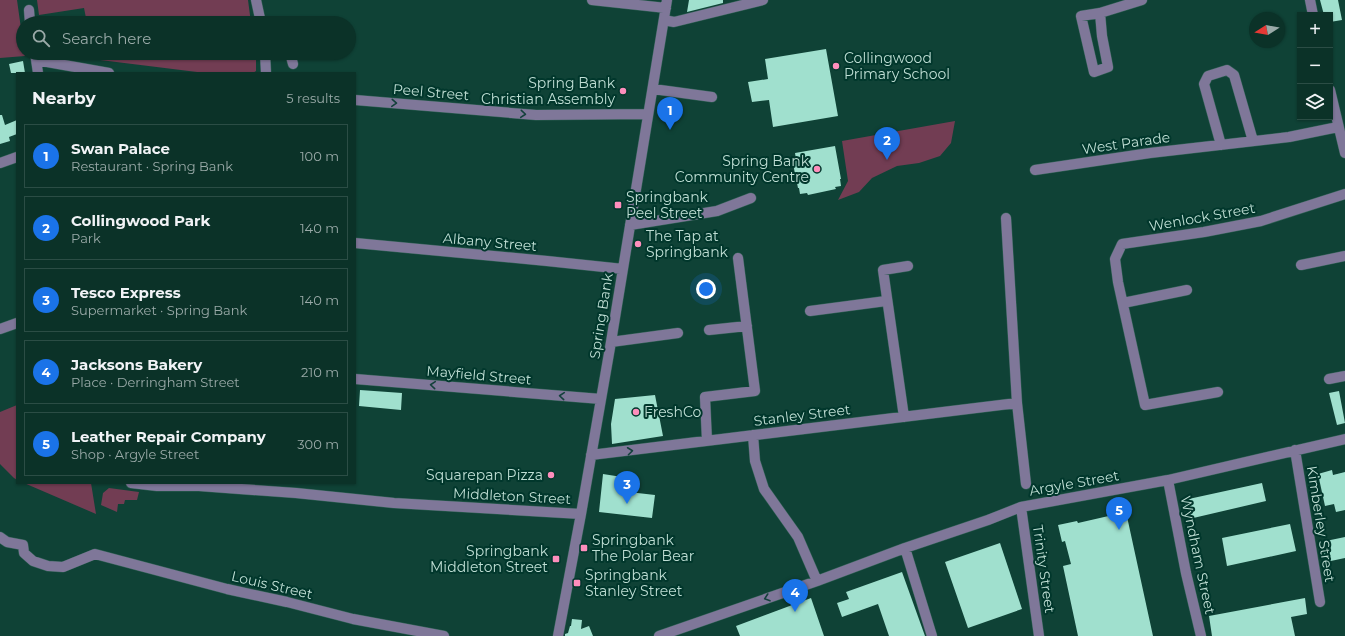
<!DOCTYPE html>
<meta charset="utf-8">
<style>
body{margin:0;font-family:Montserrat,sans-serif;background:#143a30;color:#f1f3f6}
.controls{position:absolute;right:12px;top:12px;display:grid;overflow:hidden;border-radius:0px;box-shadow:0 1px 3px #0004}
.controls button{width:36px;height:36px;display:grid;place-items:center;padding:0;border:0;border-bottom:1px solid #2b4d45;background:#0b3228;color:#f1f3f6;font:20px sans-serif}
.compass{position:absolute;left:1249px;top:12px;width:36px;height:36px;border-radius:50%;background:#0b3228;box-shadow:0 1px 3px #0004;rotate:259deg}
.you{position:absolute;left:706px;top:289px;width:14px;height:14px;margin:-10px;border:3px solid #fff;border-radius:50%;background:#1a73e8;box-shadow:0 0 0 6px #1a73e833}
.badge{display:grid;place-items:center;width:26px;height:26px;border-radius:50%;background:#1a73e8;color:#fff;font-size:13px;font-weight:700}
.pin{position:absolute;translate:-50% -33px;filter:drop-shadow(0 1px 2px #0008)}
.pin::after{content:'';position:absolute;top:21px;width:14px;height:12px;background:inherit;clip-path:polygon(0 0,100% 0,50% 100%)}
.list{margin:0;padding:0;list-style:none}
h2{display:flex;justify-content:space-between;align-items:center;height:52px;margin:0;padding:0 16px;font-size:17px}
h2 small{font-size:13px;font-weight:400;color:#9aaaa8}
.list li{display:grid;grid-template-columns:26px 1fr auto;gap:12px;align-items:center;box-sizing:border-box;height:64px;margin:0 8px 8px;padding:0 8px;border:1px solid #2b4d45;border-radius:0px}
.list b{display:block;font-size:15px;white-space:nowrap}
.list p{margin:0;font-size:13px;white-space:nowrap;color:#9aaaa8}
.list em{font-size:13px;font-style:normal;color:#9aaaa8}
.icon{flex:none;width:22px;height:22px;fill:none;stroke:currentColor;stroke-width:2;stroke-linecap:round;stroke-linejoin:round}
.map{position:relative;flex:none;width:1345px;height:636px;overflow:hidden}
.search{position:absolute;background:#0b3228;box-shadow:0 1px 3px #0004;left:16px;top:16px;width:340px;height:44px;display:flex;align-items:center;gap:10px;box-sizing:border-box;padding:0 14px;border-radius:22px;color:#9aaaa8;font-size:15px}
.panel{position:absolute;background:#0b3228;box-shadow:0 1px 3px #0004;left:16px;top:72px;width:340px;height:412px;border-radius:0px}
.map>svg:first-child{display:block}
.green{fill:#723d53}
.building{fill:#a0e0ce}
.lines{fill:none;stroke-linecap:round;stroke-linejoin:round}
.minor-casing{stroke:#326156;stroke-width:11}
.minor{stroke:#7f7799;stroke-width:10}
.oneway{stroke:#14413c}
.poi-dot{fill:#fe8ebc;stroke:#01372c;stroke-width:1.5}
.labels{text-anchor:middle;stroke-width:4;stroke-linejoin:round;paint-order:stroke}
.poi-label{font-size:14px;fill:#bfded4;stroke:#01372c;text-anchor:start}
.street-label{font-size:14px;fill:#bfded4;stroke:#01372c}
</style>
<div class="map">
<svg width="1345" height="636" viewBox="0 0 1345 636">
<rect width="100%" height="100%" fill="#0f4236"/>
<path class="green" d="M0,0h17l6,43v10h1l1,3 -25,2z
M37,0h211l3,23h-164l-3,-15 -45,7z
M91,53h165v18l-3,2h-48l-113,-14z
M955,121l-4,22 -11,13 -21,7 -22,3 -25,12 -13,14 -21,8 10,-19 -6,-40z
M17,405v75l-3,-2 -14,-14v-52z
M24,483h67l5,31z
M109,488l30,4 -2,8h-12l-1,4h-6l-1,8 -16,-7 2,-12z"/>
<path class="building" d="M689,0h34v3l-36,9z
M1320,0h18l4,20 -12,2v-7h-6z
M826,49l12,67 -65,11 -4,-27 -17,2 -4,-20 20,-3 -3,-20z
M23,61l2,12h-14l-2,-9z
M0,115h2l3,10 12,-5v14l-8,3 1,4 -10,3z
M835,146l6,33h-1l1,7 -6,1 1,2 -28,6 -1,-2 -7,1 -1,-6h-1l-6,-29h4l-1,-6z
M360,390l42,3 -1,17 -42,-4z
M1339,391l6,32 -8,2 -8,-32z
M655,395l8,41 -51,8 -1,-20 4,-25z
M1332,470l1,5 12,-3v38l-9,2 -2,-8 -9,2 -7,-32z
M603,474l19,3 -2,14 35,4 -3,23 -53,-6z
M1262,483l4,18 -77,18 -5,-19z
M1126,512l27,124h-75l-15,-70 8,-2 -6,-23 -3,1 -4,-17 19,-4 1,2z
M1290,524l6,27 -69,15 -5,-28z
M1345,537v21l-19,4 -5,-20z
M1000,543l22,66 -54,19 -23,-66z
M902,572l23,64h-36l-11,-32 -36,13 -5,-14 12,-4 -3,-7z
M811,598l13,38h-84l-4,-10z
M1305,598l2,16 -16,3 4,19h-83l-3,-20z
M572,619l10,1 -1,9 8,-3 4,10h-28v-2l3,-1 2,-7h1z"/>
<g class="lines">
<defs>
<path id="minor" d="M256,0l5,23
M592,0l74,8
M1310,0l3,15
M29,10l1,13
M1100,13l2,23 6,31 -14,5 -13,-56 19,-3 42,-13
M664,20l10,2 89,-22
M35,53l3,20
M265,53l1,20
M290,53l3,11
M36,60l73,13
M653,89l59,8
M1330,90l15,63
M355,100l181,15 112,-1
M1221,145l-17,-61 4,-8 19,-6 7,5 19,66
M0,163l17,-6
M1035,170l115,-17 139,-16 49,-10
M630,225l87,-14 34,-13
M355,243l192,18 76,8
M1301,265l44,-9
M1123,303l64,-13
M810,311l76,-10
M0,329l17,-6
M709,330l38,-4
M611,342l67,-9
M355,379l246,20
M1329,379l16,-3
M1218,392l-73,13 -27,-123 -3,-23 7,-15 82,-12 57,-11 84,-27
M1017,403l9,81
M904,417l-21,-147 25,-4
M753,435l2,26 9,28 34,48 19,44
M707,441l-2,-44 50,-6 -17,-133
M1295,450l25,152
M591,455l426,-52 -11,-185
M1168,480l18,93 15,63
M131,483l26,3h42l97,7 98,10 187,11
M1021,507l18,129
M0,537l7,5 16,3 1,8 9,8 15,5 15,1 32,-13 132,35 60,13 66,17 91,17
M905,548l27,88
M558,636l23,-122 30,-172 56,-342
M659,636l158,-55 88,-33 83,-28 33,-13 147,-27 177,-41"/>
</defs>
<use href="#minor" class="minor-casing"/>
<use href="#minor" class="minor"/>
</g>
<defs><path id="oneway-chevron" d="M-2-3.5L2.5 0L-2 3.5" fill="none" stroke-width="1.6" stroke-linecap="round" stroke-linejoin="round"/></defs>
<g class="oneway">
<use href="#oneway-chevron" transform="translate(394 103) rotate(4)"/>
<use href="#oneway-chevron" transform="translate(523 114) rotate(5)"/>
<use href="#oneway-chevron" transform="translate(433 385) rotate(-175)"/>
<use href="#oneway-chevron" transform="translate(562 396) rotate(-175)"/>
<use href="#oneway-chevron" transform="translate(630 451) rotate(-7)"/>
<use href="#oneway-chevron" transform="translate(767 598) rotate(161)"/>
</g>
<g class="poi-dot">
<circle cx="836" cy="66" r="4"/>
<circle cx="623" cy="91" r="4"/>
<circle cx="817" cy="169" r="4"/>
<rect x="614" y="201" width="8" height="8" rx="2"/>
<circle cx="638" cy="244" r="4"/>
<circle cx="636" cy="412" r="4"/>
<circle cx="551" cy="475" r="4"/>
<rect x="580" y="544" width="8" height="8" rx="2"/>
<rect x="552" y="555" width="8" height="8" rx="2"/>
<rect x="573" y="579" width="8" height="8" rx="2"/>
</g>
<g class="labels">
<g class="poi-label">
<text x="844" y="63">Collingwood<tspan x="844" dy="16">Primary School</tspan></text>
<text x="615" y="88" text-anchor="end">Spring Bank<tspan x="615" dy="16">Christian Assembly</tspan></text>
<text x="809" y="166" text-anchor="end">Spring Bank<tspan x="809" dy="16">Community Centre</tspan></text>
<text x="626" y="202">Springbank<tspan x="626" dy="16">Peel Street</tspan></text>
<text x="646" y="241">The Tap at<tspan x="646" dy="16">Springbank</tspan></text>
<text x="644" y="417">FreshCo</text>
<text x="543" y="480" text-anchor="end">Squarepan Pizza</text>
<text x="592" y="545">Springbank<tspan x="592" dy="16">The Polar Bear</tspan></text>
<text x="548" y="556" text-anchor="end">Springbank<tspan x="548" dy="16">Middleton Street</tspan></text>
<text x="585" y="580">Springbank<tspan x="585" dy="16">Stanley Street</tspan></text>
</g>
<g class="street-label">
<text transform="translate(431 92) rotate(5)" y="5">Peel Street</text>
<text transform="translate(1126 143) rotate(-8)" y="5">West Parade</text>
<text transform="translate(1202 217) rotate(-10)" y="5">Wenlock Street</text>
<text transform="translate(490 242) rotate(5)" y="5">Albany Street</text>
<text transform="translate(601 316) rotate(-81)" y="5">Spring Bank</text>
<text transform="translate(479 375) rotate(5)" y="5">Mayfield Street</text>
<text transform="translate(802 415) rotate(-7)" y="5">Stanley Street</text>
<text transform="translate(1074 483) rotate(-10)" y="5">Argyle Street</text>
<text transform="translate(512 496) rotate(3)" y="5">Middleton Street</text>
<text transform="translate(1321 524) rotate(81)" y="5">Kimberley Street</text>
<text transform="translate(1198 555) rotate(78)" y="5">Wyndham Street</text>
<text transform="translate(1044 569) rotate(82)" y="5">Trinity Street</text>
<text transform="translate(272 585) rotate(13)" y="5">Louis Street</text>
</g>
</g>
</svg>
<div class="controls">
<button>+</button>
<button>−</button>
<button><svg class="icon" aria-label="layers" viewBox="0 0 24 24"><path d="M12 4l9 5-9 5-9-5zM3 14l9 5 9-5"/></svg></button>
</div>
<svg class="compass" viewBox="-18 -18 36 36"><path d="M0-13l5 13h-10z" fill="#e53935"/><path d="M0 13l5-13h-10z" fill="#9aaaa8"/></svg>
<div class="you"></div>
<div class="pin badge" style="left:670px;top:130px">1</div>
<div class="pin badge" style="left:887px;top:160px">2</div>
<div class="pin badge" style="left:627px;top:504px">3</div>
<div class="pin badge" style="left:795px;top:612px">4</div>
<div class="pin badge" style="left:1119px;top:530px">5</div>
<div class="search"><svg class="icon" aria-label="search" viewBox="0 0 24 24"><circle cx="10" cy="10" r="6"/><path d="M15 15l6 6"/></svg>Search here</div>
<section class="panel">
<h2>Nearby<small>5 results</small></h2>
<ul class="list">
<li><span class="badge">1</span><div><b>Swan Palace</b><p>Restaurant · Spring Bank</p></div><em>100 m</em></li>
<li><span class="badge">2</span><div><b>Collingwood Park</b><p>Park</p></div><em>140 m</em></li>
<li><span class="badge">3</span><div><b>Tesco Express</b><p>Supermarket · Spring Bank</p></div><em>140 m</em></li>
<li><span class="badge">4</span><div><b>Jacksons Bakery</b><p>Place · Derringham Street</p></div><em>210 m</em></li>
<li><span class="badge">5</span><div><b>Leather Repair Company</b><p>Shop · Argyle Street</p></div><em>300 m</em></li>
</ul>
</section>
</div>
